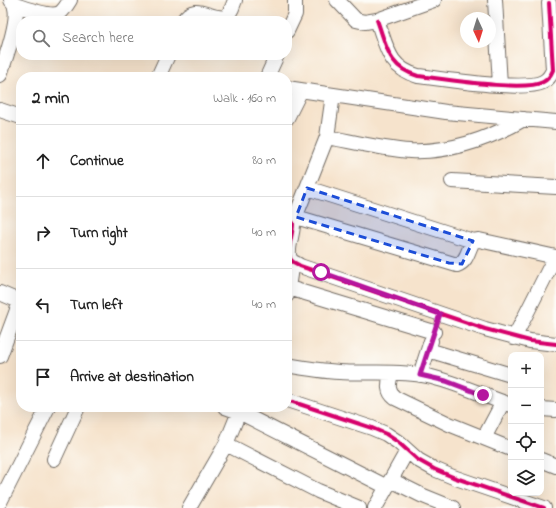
<!DOCTYPE html>
<meta charset="utf-8">
<style>
body{margin:0;font-family:"Indie Flower",sans-serif;background:#f2f2f2;color:#222}
.controls{position:absolute;right:12px;bottom:12px;display:grid;overflow:hidden;border-radius:8px;box-shadow:0 4px 16px #0002}
.controls button{width:36px;height:36px;display:grid;place-items:center;padding:0;border:0;border-bottom:1px solid #e0e0e0;background:#fff;color:#222;font:20px sans-serif}
.compass{position:absolute;left:460px;top:12px;width:36px;height:36px;border-radius:50%;background:#fff;box-shadow:0 4px 16px #0002;rotate:176deg}
.stop{position:absolute;width:12px;height:12px;margin:-9px;border:3px solid #b5179e;border-radius:50%;background:#fff}
.stop.end{background:#b5179e;border-color:#fff;box-shadow:0 1px 4px #0008}
.list{margin:0;padding:0;list-style:none}
h2{display:flex;justify-content:space-between;align-items:center;height:52px;margin:0;padding:0 16px;font-size:17px}
h2 small{font-size:13px;font-weight:400;color:#767676}
.list li{display:grid;grid-template-columns:26px 1fr auto;gap:12px;align-items:center;box-sizing:border-box;height:72px;padding:0 16px;border-top:1px solid #e0e0e0}
.list b{display:block;font-size:15px;white-space:nowrap}
.list em{font-size:13px;font-style:normal;color:#767676}
.icon{flex:none;width:22px;height:22px;fill:none;stroke:currentColor;stroke-width:2;stroke-linecap:round;stroke-linejoin:round}
.map{position:relative;flex:none;width:556px;height:508px;overflow:hidden}
.search{position:absolute;background:#fff;box-shadow:0 4px 16px #0002;left:16px;top:16px;width:276px;height:44px;display:flex;align-items:center;gap:10px;box-sizing:border-box;padding:0 14px;border-radius:16px;color:#767676;font-size:15px}
.panel{position:absolute;background:#fff;box-shadow:0 4px 16px #0002;left:16px;top:72px;width:276px;height:340px;border-radius:16px}
.map>svg:first-child{display:block}
.lines{fill:none;stroke-linecap:round;stroke-linejoin:round}
.minor-casing{stroke:#726b63;stroke-width:16}
.minor{stroke:#fff;stroke-width:14}
.cycleway-casing{stroke:#fdfcf7;stroke-width:6}
.cycleway{stroke:#d6006c;stroke-width:4}
.route{stroke:#b5179e;stroke-width:5}
.marked{fill:#1d4ed8;fill-opacity:0.2;stroke:#1d4ed8;stroke-width:3;stroke-dasharray:8 5;stroke-linejoin:round}
</style>
<div class="map">
<svg width="556" height="508" viewBox="0 0 556 508">
<rect width="100%" height="100%" fill="#fdfcf7"/>
<filter id="ink" filterUnits="userSpaceOnUse"><feTurbulence type="fractalNoise" baseFrequency=".025" numOctaves="2"/><feDisplacementMap in="SourceGraphic" scale="8" xChannelSelector="R" yChannelSelector="G"/><feConvolveMatrix kernelMatrix="1 2 1 2 8 2 1 2 1" color-interpolation-filters="sRGB"/></filter>
<filter id="wash" filterUnits="userSpaceOnUse"><feTurbulence type="fractalNoise" baseFrequency=".012" numOctaves="4" result="noise"/><feDisplacementMap in="SourceGraphic" scale="16" xChannelSelector="R" yChannelSelector="G"/><feGaussianBlur stdDeviation="0.9" result="paint"/><feColorMatrix in="noise" values="0 0 0 0 0 0 0 0 0 0 0 0 0 0 0 0 0 1.4 0 .05"/><feComposite in="paint" operator="in"/></filter>
<g filter="url(#wash)">
<rect width="100%" height="100%" fill="#f6e3cc"/>
</g>
<g filter="url(#ink)">
<g class="lines">
<defs>
<path id="minor" d="M337,0l19,20 9,2 12,-2 57,-20
M495,0l5,85
M15,5c10,3 35,13 45,8 4,-3 7,-8 10,-13
M377,20c10,27 11,48 41,56 26,3 106,16 125,6 6,-3 8,-7 10,-12l-4,-67
M183,21c13,-20 26,0 44,-4l5,-9 3,-8
M287,31l8,-17v-14
M0,75c5,-16 19,-52 15,-67 0,-4 -2,-5 -4,-8
M158,77l10,-22
M267,77l10,-22
M287,88l159,24 110,10
M0,110l21,7
M287,118l14,-28
M327,137c27,5 55,12 83,14 41,2 79,-12 114,-32
M452,181l104,6
M307,188l166,53
M287,217l6,6c1,10 -9,31 -1,38 2,2 6,3 8,5l185,63 45,12 26,3
M296,217l161,48c10,-3 11,-15 16,-24l6,-1 77,17
M293,223l34,-86 6,-42
M289,288l145,44
M0,293l21,9
M287,295l5,-34
M514,338l41,-81
M428,350l83,25
M0,356l20,-54
M287,365c17,3 34,6 52,7 29,2 59,-2 88,4 29,6 56,20 84,29
M391,373c-2,10 -5,18 4,25l54,26 62,25
M420,375l11,-34
M287,400l85,28 14,6 12,8 20,18 16,9 19,8 91,31
M225,407l14,5 148,75
M541,409l15,1
M484,438l19,-36
M226,444l92,47 41,17
M54,459l24,-52
M541,460l15,6
M391,480l30,15 32,13
M0,502l48,-95
M189,508l37,-64 15,-37
M375,508l32,-57"/>
</defs>
<use href="#minor" class="minor-casing"/>
<use href="#minor" class="minor"/>
<defs>
<path id="cycleway" d="M377,20c10,27 11,48 41,56 26,3 106,16 125,6 6,-3 8,-7 10,-12l-4,-67
M287,217l6,6c1,10 -9,31 -1,38 2,2 6,3 8,5l185,63 45,12 26,3
M287,400l85,28 14,6 12,8 20,18 16,9 19,8 91,31"/>
</defs>
<use href="#cycleway" class="cycleway-casing"/>
<use href="#cycleway" class="cycleway"/>
</g>
</g>
<g class="lines" filter="url(#ink)">
<path class="route" d="M321,272l119,42 -20,61 26,6 37,14"/>
</g>
<path class="marked" d="M307,188l166,53 -11,23 -13,-1 -153,-46z"/>
</svg>
<div class="controls">
<button>+</button>
<button>−</button>
<button><svg class="icon" aria-label="locate" viewBox="0 0 24 24"><circle cx="12" cy="12" r="6"/><path d="M12 2v4M12 18v4M2 12h4M18 12h4"/></svg></button>
<button><svg class="icon" aria-label="layers" viewBox="0 0 24 24"><path d="M12 4l9 5-9 5-9-5zM3 14l9 5 9-5"/></svg></button>
</div>
<svg class="compass" viewBox="-18 -18 36 36"><path d="M0-13l5 13h-10z" fill="#e53935"/><path d="M0 13l5-13h-10z" fill="#767676"/></svg>
<div class="stop" style="left:321px;top:272px"></div>
<div class="stop end" style="left:483px;top:395px"></div>
<div class="search"><svg class="icon" aria-label="search" viewBox="0 0 24 24"><circle cx="10" cy="10" r="6"/><path d="M15 15l6 6"/></svg>Search here</div>
<section class="panel">
<h2>2 min<small>Walk · 160 m</small></h2>
<ul class="list">
<li><svg class="icon" aria-label="ahead" viewBox="0 0 24 24"><path d="M12 20V5M6 11l6-6 6 6"/></svg><div><b>Continue</b></div><em>80 m</em></li>
<li><svg class="icon" aria-label="right" viewBox="0 0 24 24"><path d="M7 20v-9h11M14 6l5 5-5 5"/></svg><div><b>Turn right</b></div><em>40 m</em></li>
<li><svg class="icon" aria-label="left" viewBox="0 0 24 24"><path d="M17 20v-9H6M10 6l-5 5 5 5"/></svg><div><b>Turn left</b></div><em>40 m</em></li>
<li><svg class="icon" aria-label="arrive" viewBox="0 0 24 24"><path d="M6 21V4h12l-3 4 3 4H6"/></svg><div><b>Arrive at destination</b></div></li>
</ul>
</section>
</div>
